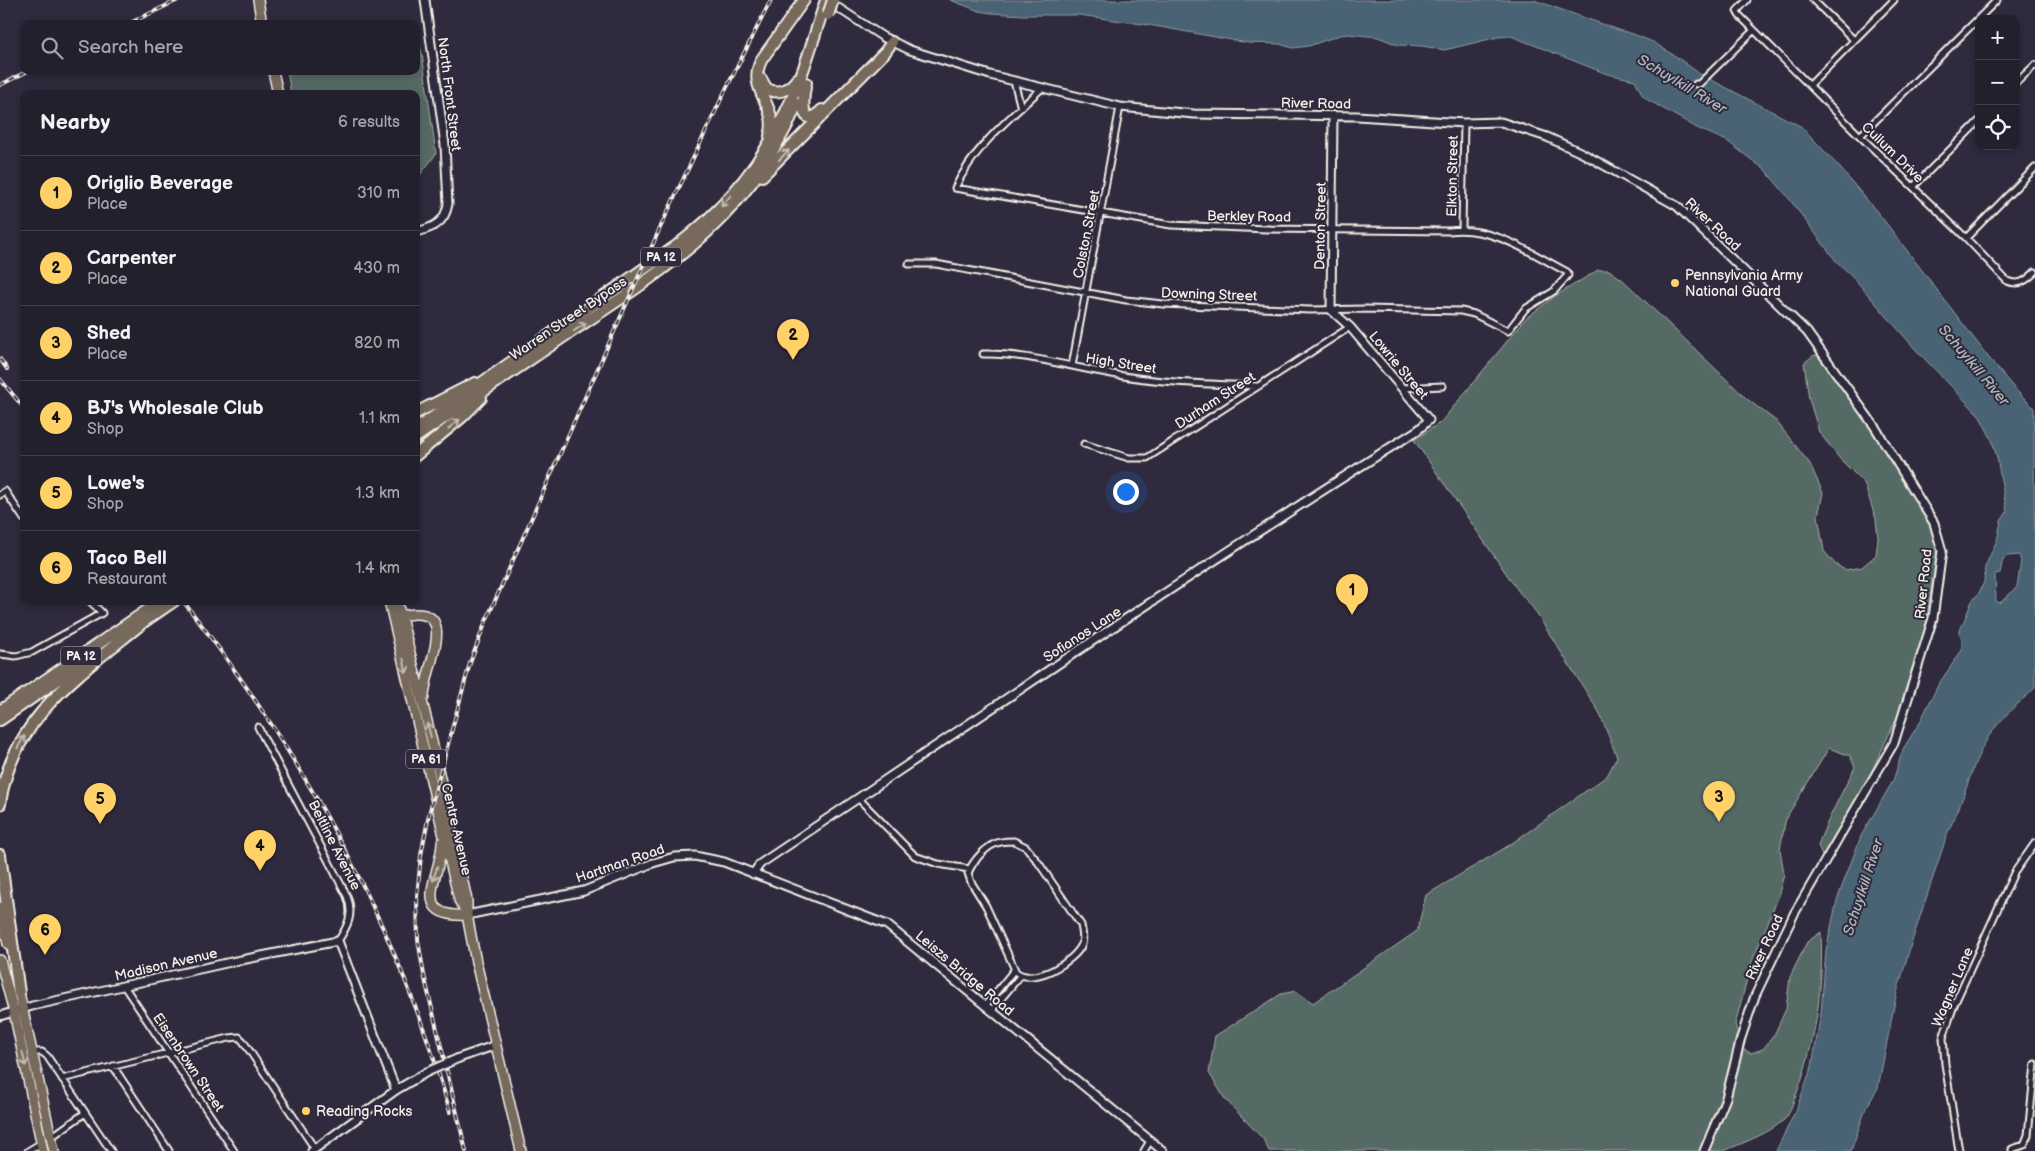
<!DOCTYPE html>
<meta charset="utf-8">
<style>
body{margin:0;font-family:"Balsamiq Sans",sans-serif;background:#2b2836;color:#f1f3f6}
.controls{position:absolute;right:15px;top:15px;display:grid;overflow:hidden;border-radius:10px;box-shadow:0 2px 8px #0003}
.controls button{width:45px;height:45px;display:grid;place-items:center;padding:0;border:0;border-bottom:1px solid #403e4a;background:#23202e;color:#f1f3f6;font:25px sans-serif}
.you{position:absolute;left:1125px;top:491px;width:18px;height:18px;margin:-12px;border:4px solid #fff;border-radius:50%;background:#1a73e8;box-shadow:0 0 0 8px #1a73e833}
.badge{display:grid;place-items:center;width:32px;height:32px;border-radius:50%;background:#ffd166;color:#111;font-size:16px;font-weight:700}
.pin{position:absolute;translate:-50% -41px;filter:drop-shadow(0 1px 2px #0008)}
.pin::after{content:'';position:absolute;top:26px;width:18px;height:15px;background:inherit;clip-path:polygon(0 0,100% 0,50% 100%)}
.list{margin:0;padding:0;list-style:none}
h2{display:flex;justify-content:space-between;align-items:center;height:65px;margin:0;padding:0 20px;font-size:21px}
h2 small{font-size:16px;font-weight:400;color:#a3a3aa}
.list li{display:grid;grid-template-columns:32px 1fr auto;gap:15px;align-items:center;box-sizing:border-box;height:75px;padding:0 20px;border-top:1px solid #403e4a}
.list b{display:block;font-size:19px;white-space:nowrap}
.list p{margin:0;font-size:16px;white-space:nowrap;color:#a3a3aa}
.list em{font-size:16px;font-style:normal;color:#a3a3aa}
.icon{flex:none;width:28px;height:28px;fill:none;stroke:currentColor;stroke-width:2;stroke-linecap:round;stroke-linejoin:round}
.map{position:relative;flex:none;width:2035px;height:1151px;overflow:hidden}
.search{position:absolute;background:#23202e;box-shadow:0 2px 8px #0003;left:20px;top:20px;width:400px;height:55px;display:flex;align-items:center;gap:12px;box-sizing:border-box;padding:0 18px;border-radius:10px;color:#a3a3aa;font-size:19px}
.panel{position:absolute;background:#23202e;box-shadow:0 2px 8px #0003;left:20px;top:90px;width:400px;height:515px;border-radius:10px}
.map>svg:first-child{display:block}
.green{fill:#566a65;stroke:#a5aea6}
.water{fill:#4a6374;stroke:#8e9ca2;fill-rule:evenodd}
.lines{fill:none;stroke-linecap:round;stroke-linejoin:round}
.minor-casing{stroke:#f4f1e8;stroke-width:9}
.tertiary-casing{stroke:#f4f1e8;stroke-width:11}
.primary-casing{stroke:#f4f1e8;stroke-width:12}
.motorway-casing{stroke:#f4f1e8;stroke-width:14}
.minor{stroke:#2f2a3d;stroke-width:5}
.tertiary{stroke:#2f2a3d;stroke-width:7}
.primary{stroke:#77695c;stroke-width:9}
.motorway{stroke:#77695c;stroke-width:10}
.rail-casing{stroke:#f4f1e8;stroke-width:4}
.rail{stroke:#2f2a3d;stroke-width:2;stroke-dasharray:5.5;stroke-linecap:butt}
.tertiary-bridge-casing{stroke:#f4f1e8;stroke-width:11;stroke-linecap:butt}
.motorway-bridge-casing{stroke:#f4f1e8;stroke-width:14;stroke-linecap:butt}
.tertiary-bridge{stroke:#2f2a3d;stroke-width:7}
.motorway-bridge{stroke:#77695c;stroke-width:10}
.oneway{stroke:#c2bbb0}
.poi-dot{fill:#ffd166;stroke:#2f2a3d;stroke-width:2}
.labels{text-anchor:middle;stroke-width:4;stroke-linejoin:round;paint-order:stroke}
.shield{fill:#2f2a3d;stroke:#b9b5b5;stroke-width:1}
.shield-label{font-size:12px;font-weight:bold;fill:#f4f1e8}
.street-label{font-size:14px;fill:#f4f1e8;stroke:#2f2a3d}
.poi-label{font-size:14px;fill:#f4f1e8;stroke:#2f2a3d;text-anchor:start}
.water-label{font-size:15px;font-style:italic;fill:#b0b8ba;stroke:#2f2a3d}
</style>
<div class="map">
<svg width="2035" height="1151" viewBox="0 0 2035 1151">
<rect width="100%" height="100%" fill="#2f2a3d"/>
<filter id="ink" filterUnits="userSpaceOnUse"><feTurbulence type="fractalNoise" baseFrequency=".02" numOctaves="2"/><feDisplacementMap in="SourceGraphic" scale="10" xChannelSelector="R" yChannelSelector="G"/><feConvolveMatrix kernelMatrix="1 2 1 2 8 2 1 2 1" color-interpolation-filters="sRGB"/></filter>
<g filter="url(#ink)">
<path class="green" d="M416,37l6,16 14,101 -16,21 -4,1v-82h-125l-4,-23h129z
M1598,270h11l14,10 124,119 29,22 34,43 13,29 -5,23 6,35 11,13 10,6 17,-3 14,-12 2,-17 -2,-19 -12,-36 -24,-24 -21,-27 -10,-33 -5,-36 10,-8 10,4c23,33 47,66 68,99 19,29 40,59 45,94l-16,104 -16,44 -42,90 -40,69 -5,-14c10,-27 24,-52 37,-78l-5,-11 -21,-8 -43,70 -6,31 4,25 -6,24 -27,66 -16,61 9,25 7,3 12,-4 11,-14 12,-26 4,-32 17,-35 14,-10c3,56 -6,114 -26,166 -3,6 -5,16 -10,21 -16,15 -41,23 -61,32h-455l-6,-12 -38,-40 -16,-26 6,-37 66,-42 15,-3 17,12 104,-72 9,-36 82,-49 99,-70 10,-19 -18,-45 -66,-104 -14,-16 -105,-152 27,-18 85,-104 29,-22z"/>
<path class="water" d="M950,0h584l85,30 14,4 20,8 25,16 22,16 102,53 39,42 42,50 106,139 25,30 20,20 1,280c-16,15 -34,30 -46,48 -18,27 -24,65 -40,93l-38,115 -15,52 -18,92 -12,20 -15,43h-75l20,-41 16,-44 9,-53 5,-63 11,-50 24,-64 32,-55 10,-32 17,-27 18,-37 24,-35v-12l-3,-5 13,-32 7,-8 5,-11 1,-15 12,-27 4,-19 6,-9 -10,-54 -5,-18 -13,-25 -63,-65 -65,-75 -15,-14 -49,-65 -22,-26 -38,-29 -30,-13 -49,-28 -5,-4 -8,-16 -28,-6 -96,-38 -13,1 -53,13 -23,-4 -24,-1 -20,-8 -30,-3 -8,1 -31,11 -16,2 -14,-4 -31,-1 -99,-18 -70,-10h-55l-33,-2 -12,-2zM2019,555l2,6 -4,26 -17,16 -4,-2 -1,-27 5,-1 3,-14 5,-3z"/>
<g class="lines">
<defs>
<path id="minor" d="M1747,0l-10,11 2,4 121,121 106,102 41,43c12,5 19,0 28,-9
M1813,0l41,40
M1014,81l7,27
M2016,83l19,-18
M1696,84h3l55,-54
M1810,85l84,-85
M1860,136l137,-136
M1913,187l66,-66
M1462,229l2,-106
M1966,238l69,-70
M909,264h27l190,36 37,4 147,6 55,-1 96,2 13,3 34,17 17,-22 29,-18 14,-16 -1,-3c-36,-19 -76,-47 -118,-41l-182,-2 -96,-4 -216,-37c20,-42 53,-68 86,-99
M983,354c43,-1 86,13 129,20 47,9 97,10 145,12
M1072,366l48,-259
M1401,388l42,-2
M1084,444l45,14h18l203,-131
M0,495l5,-4 19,28
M0,654l16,2 16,-4 70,-39 -12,-12
M258,727l89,169c7,18 1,30 -9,45
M858,798l57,58 23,8 31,5
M1014,841l12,6 12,15 43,63c1,6 3,12 1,19 -7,18 -49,42 -66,28l-30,-66 -15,-24 -3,-9c5,-12 19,-29 33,-31 4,-1 9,-1 13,-1z
M124,986l110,165
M985,1006l29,-36
M991,1011l29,-35
M32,1052h10l5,4 64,95
M113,1066l56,85
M62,1079l167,-41 10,-1 4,4 72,108
M50,1138l35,-25
M28,1151l15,-9
M1144,1151l6,-10
M1959,1151l-14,-87 -2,-26 11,-33 60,-132 21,-30
M2012,1151v-2l12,-4 4,-10 7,-71"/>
<path id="tertiary" d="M829,2l54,35 27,13 80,25 130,32 74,7 163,2 107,7 37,-1 46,15 35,16 95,53 130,126 68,95 59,96 8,28 -9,67 -39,125 -100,171 -39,82 -14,42 -15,60 -22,53
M416,232c17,-4 29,-9 32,-28l-3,-59 -20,-145
M753,874l7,-10c218,-146 436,-295 658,-434l11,-10 -79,-93 -19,-17 2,-194
M467,915l117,-24 69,-28 21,-6 21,-1 29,6 163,63 276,226
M0,1016l32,-10 199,-44 107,-21 58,149
M459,1058l37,-13
M312,1151l84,-61 31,-18"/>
<path id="primary" d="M258,0l4,24
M273,71l5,23
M389,601l70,299 7,12
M397,601l34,136 36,163v15l9,47 45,189
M397,617c68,-18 28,48 27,80
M442,842c0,32 -35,76 25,73
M0,907l8,37
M0,960l14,52 29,139
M18,988l36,163"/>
<path id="motorway" d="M761,79l5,9c12,8 24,1 31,-9
M806,83c-3,11 -8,50 16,27
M770,136c10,-31 -25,-46 -8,-77l42,-59
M762,176l123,-124 7,-10
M416,413l59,-30
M416,429l259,-182c48,-36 87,-83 112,-138 17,-35 27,-73 39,-109
M416,437c50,-34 100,-68 150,-102 101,-67 181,-115 231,-231
M416,455l46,-38 19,-19
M142,623l32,-22
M0,711l161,-110
M0,720l90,-62
M0,804c11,-87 83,-132 146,-184
M0,855l19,138"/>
</defs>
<use href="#minor" class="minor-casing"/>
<use href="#tertiary" class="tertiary-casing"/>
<use href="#primary" class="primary-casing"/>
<use href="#motorway" class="motorway-casing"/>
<use href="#minor" class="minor"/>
<use href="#tertiary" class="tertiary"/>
<use href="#primary" class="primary"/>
<use href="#motorway" class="motorway"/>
<defs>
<path id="rail" d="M128,24l50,-24
M0,85l28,-14
M0,359l7,10
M0,379l24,29
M183,601c119,152 215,325 267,511
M466,1151l-42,-176 -6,-35 -1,-43 4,-42 8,-41 41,-151 16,-42 174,-393 64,-135 47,-93"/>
</defs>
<use href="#rail" class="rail-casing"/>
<use href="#rail" class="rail"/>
<defs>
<path id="tertiary-bridge" d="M427,1072l32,-14"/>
<path id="motorway-bridge" d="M828,15l5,-15"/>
</defs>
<use href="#tertiary-bridge" class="tertiary-bridge-casing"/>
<use href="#motorway-bridge" class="motorway-bridge-casing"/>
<use href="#tertiary-bridge" class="tertiary-bridge"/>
<use href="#motorway-bridge" class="motorway-bridge"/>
</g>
<defs><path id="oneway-shaft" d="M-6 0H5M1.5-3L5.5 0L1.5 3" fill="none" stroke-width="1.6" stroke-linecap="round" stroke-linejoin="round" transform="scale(1.25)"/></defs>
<g class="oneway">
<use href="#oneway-shaft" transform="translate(784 155) rotate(-45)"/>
<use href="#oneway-shaft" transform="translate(726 201) rotate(131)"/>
<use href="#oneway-shaft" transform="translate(580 327) rotate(-34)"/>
<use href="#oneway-shaft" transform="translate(454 424) rotate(-40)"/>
<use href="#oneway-shaft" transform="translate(405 666) rotate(77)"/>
<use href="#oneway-shaft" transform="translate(429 730) rotate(-104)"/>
<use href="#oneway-shaft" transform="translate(21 742) rotate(-61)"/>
<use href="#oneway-shaft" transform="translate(435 874) rotate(107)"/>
<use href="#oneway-shaft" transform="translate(24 1059) rotate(78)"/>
</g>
</g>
<g class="poi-dot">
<circle cx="1675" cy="283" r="5"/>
<circle cx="306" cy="1111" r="5"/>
</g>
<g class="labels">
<g class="shield">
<rect x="641" y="247.5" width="40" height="19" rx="4"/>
<rect x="61" y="646.5" width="40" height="19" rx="4"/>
<rect x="406" y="749.5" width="40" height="19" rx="4"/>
</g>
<g class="shield-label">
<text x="661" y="261">PA 12</text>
<text x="81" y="660">PA 12</text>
<text x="426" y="763">PA 61</text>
</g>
<g class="street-label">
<text transform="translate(450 94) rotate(83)" y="5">North Front Street</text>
<text transform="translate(1316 103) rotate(1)" y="5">River Road</text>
<text transform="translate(1893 152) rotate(44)" y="5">Cullum Drive</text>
<text transform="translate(1452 176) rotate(-89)" y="5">Elkton Street</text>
<text transform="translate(1249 216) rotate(1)" y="5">Berkley Road</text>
<text transform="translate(1713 224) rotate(43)" y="5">River Road</text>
<text transform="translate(1320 226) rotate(-89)" y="5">Denton Street</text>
<text transform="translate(1086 234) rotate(-79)" y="5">Colston Street</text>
<text transform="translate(1209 294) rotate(2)" y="5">Downing Street</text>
<text transform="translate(568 318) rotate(-34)" y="5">Warren Street Bypass</text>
<text transform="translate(1121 363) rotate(9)" y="5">High Street</text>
<text transform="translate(1399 365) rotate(50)" y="5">Lowrie Street</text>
<text transform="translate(1215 400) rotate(-33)" y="5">Durham Street</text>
<text transform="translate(1923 584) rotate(-84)" y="5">River Road</text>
<text transform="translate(1082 634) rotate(-33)" y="5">Sofianos Lane</text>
<text transform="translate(457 829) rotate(77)" y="5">Centre Avenue</text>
<text transform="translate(335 845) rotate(63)" y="5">Beltline Avenue</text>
<text transform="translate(620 863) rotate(-19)" y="5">Hartman Road</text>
<text transform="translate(1764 947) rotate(-65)" y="5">River Road</text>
<text transform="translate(166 964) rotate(-13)" y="5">Madison Avenue</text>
<text transform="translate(965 973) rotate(40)" y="5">Leiszs Bridge Road</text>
<text transform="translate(1952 987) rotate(-67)" y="5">Wagner Lane</text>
<text transform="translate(189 1062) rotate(56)" y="5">Eisenbrown Street</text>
</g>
<g class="poi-label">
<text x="1685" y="280">Pennsylvania Army<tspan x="1685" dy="16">National Guard</tspan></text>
<text x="316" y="1116">Reading Rocks</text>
</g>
<g class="water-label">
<text transform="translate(1682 84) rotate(31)" y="5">Schuylkill River</text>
<text transform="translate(1974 365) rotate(50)" y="5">Schuylkill River</text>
<text transform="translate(1863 887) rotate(-72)" y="5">Schuylkill River</text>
</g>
</g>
</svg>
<div class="controls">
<button>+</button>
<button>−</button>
<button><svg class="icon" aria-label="locate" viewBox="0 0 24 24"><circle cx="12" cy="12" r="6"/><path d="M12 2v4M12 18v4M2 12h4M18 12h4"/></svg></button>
</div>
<div class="you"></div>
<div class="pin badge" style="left:1352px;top:615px">1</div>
<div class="pin badge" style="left:793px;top:360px">2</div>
<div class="pin badge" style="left:1719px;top:822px">3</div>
<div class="pin badge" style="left:260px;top:871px">4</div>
<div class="pin badge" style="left:100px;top:824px">5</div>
<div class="pin badge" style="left:45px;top:955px">6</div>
<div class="search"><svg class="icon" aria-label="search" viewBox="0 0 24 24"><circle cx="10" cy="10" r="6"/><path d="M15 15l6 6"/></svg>Search here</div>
<section class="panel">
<h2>Nearby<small>6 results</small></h2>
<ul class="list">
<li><span class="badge">1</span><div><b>Origlio Beverage</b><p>Place</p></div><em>310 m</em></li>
<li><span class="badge">2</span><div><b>Carpenter</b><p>Place</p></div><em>430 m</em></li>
<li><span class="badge">3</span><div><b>Shed</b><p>Place</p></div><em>820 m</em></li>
<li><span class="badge">4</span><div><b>BJ's Wholesale Club</b><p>Shop</p></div><em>1.1 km</em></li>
<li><span class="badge">5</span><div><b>Lowe's</b><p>Shop</p></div><em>1.3 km</em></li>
<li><span class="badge">6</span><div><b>Taco Bell</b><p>Restaurant</p></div><em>1.4 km</em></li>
</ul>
</section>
</div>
